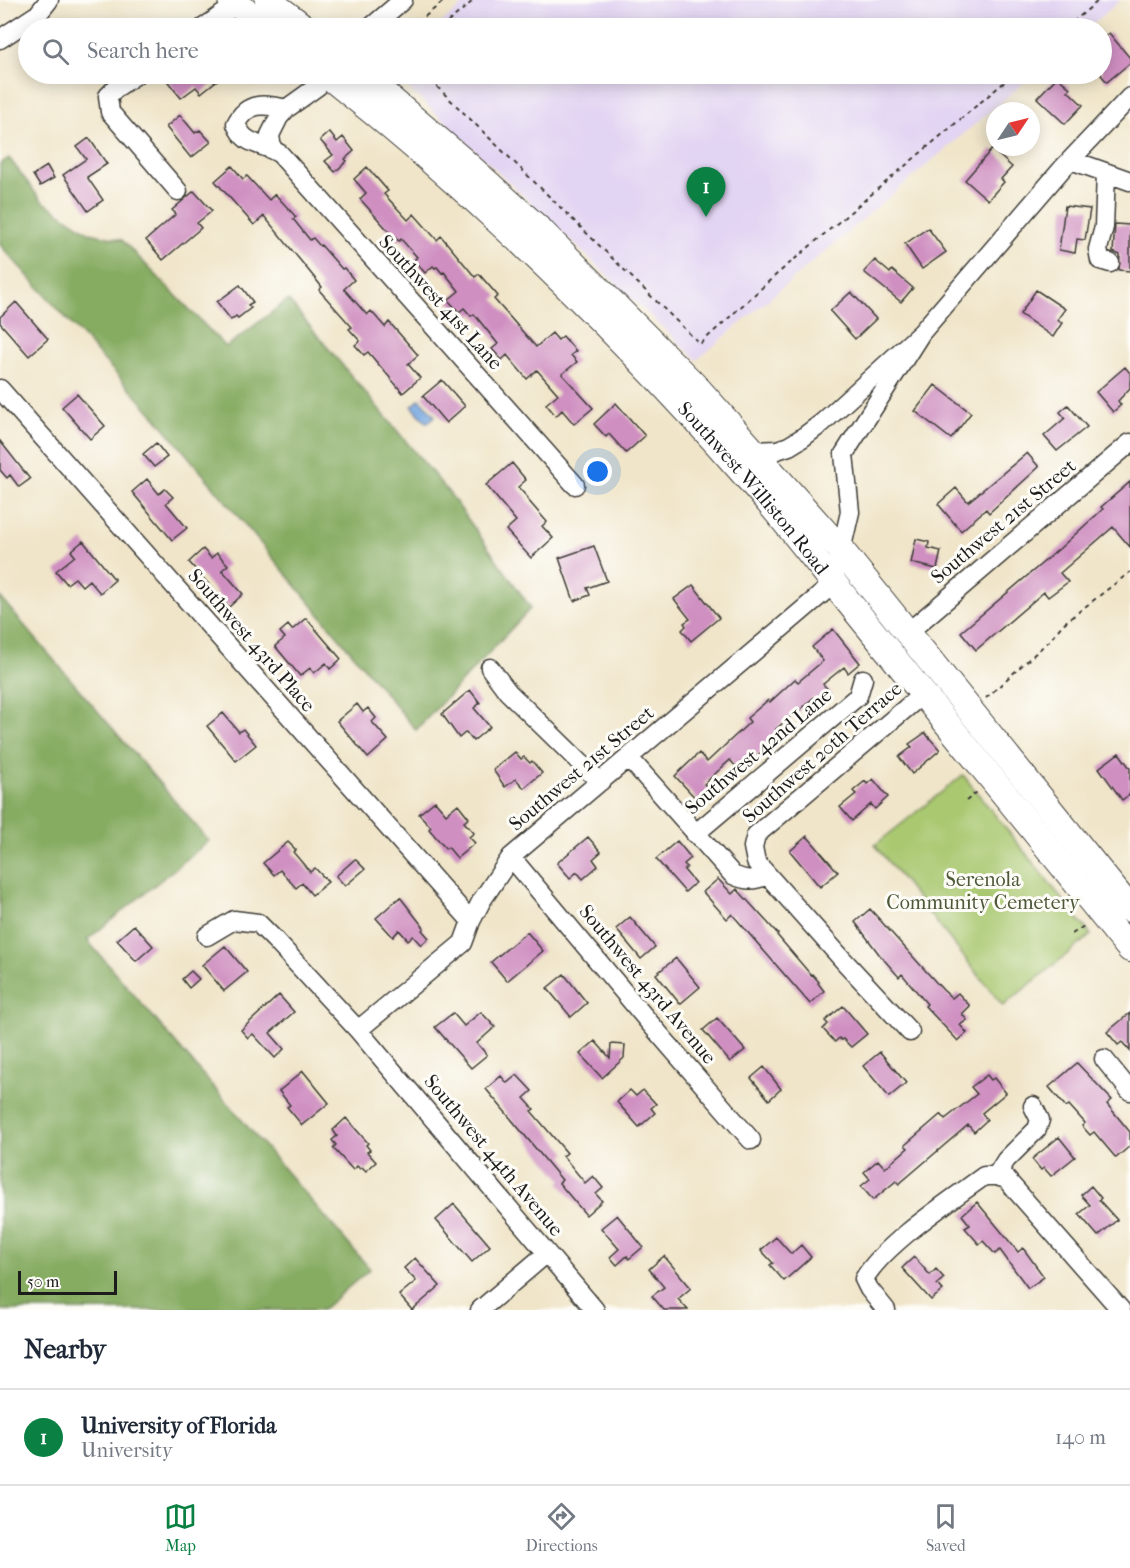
<!DOCTYPE html>
<style>
body{margin:0;font-family:"IM FELL French Canon",serif;background:#f6f6f7;color:#1f2937}
.compass{position:absolute;left:986px;top:102px;width:54px;height:54px;border-radius:50%;background:#fff;box-shadow:0 3px 15px #0003;rotate:55deg}
.scale{position:absolute;left:18px;bottom:15px;width:99px;box-sizing:border-box;padding-left:6px;border:3px solid #1c1c1c;border-top:0;font-size:16px;line-height:21px;white-space:nowrap;color:#1c1c1c;-webkit-text-stroke:4px #fdfcf7;paint-order:stroke}
.you{position:absolute;left:598px;top:472px;width:21px;height:21px;margin:-15px;border:4px solid #fff;border-radius:50%;background:#1a73e8;box-shadow:0 0 0 9px #1a73e833}
.badge{display:grid;place-items:center;width:39px;height:39px;border-radius:50%;background:#0b8043;color:#fff;font-size:20px;font-weight:700}
.pin{position:absolute;translate:-50% -50px;filter:drop-shadow(0 2px 3px #0008)}
.pin::after{content:'';position:absolute;top:32px;width:21px;height:18px;background:inherit;clip-path:polygon(0 0,100% 0,50% 100%)}
.list{margin:0;padding:0;list-style:none}
h2{display:flex;justify-content:space-between;align-items:center;height:78px;margin:0;padding:0 24px;font-size:26px}
h2 small{font-size:20px;font-weight:400;color:#747a83}
.list li{display:grid;grid-template-columns:39px 1fr auto;gap:18px;align-items:center;box-sizing:border-box;height:96px;padding:0 24px;border-top:2px solid #e0e1e3}
.list b{display:block;font-size:22px;white-space:nowrap}
.list p{margin:0;font-size:20px;white-space:nowrap;color:#747a83}
.list em{font-size:20px;font-style:normal;color:#747a83}
.icon{flex:none;width:33px;height:33px;fill:none;stroke:currentColor;stroke-width:2;stroke-linecap:round;stroke-linejoin:round}
.map{position:relative;flex:none;width:1130px;height:1310px;overflow:hidden}
.search{position:absolute;background:#fff;box-shadow:0 3px 15px #0003;left:18px;right:18px;top:18px;height:66px;display:flex;align-items:center;gap:15px;box-sizing:border-box;padding:0 21px;border-radius:33px;color:#747a83;font-size:22px}
.sheet{height:174px;background:#fff}
nav{display:flex;justify-content:space-around;align-items:center;box-sizing:border-box;height:84px;border-top:2px solid #e0e1e3;background:#fff;font-size:16px;color:#747a83}
nav a{display:grid;justify-items:center;gap:3px}
nav .on{color:#0b8043}
.map>svg:first-child{display:block}
.built{fill:#e2d4f3}
.green{fill:#a9c86f;stroke:#627246;stroke-width:1.5}
.forest{fill:#86ac62;stroke:#51643f;stroke-width:1.5}
.water{fill:#74a5df;stroke:#48607e;stroke-width:1.5}
.building{fill:#cf8fc1}
.lines{fill:none;stroke-linecap:round;stroke-linejoin:round}
.minor-casing{stroke:#3c3a36;stroke-width:21}
.highway-casing{stroke:#3c3a36;stroke-width:28}
.path{stroke:#3c3a36;stroke-width:2;stroke-dasharray:4.5 4.5;stroke-linecap:butt}
.minor{stroke:#fff;stroke-width:18}
.highway{stroke:#fff;stroke-width:26}
.labels{text-anchor:middle;stroke-width:6;stroke-linejoin:round;paint-order:stroke}
.street-label{font-size:20px;fill:#1c1c1c;stroke:#fdfcf7}
.park-label{font-size:20px;fill:#4d5839;stroke:#fdfcf7}
</style>
<div class="map">
<svg width="1130" height="1310" viewBox="0 0 1130 1310">
<rect width="100%" height="100%" fill="#fdfcf7"/>
<filter id="ink" filterUnits="userSpaceOnUse"><feTurbulence type="fractalNoise" baseFrequency=".0167" numOctaves="2"/><feDisplacementMap in="SourceGraphic" scale="12" xChannelSelector="R" yChannelSelector="G"/><feConvolveMatrix kernelMatrix="1 2 1 2 8 2 1 2 1" color-interpolation-filters="sRGB"/></filter>
<filter id="wash" filterUnits="userSpaceOnUse"><feTurbulence type="fractalNoise" baseFrequency=".008" numOctaves="4" result="noise"/><feDisplacementMap in="SourceGraphic" scale="24" xChannelSelector="R" yChannelSelector="G"/><feGaussianBlur stdDeviation="1.35" result="paint"/><feColorMatrix in="noise" values="0 0 0 0 0 0 0 0 0 0 0 0 0 0 0 0 0 1.4 0 .05"/><feComposite in="paint" operator="in"/></filter>
<g filter="url(#wash)">
<rect width="100%" height="100%" fill="#f0e5c9"/>
<path class="built" d="M469,0h652l-34,28h-652z
M394,74h640l-337,286z"/>
<path class="green" d="M963,775l128,160 -88,71 -128,-161z"/>
<path class="forest" d="M9,158l32,42 49,33 32,7 104,107 62,-47 162,194 81,114 -115,122 -259,-311 -157,-174v-81z
M0,597l209,244 -122,99 283,329 -48,41h-322z"/>
<path class="water" d="M420,399l15,17 -8,7 -15,-17z"/>
<g id="blocks">
<path class="building" d="M1109,33l21,25v5l-23,19 -6,-7v-36z
M164,74h61l-24,19 -5,-6 -15,11 -13,-16 2,-1z
M1057,77l13,11 -2,3 15,14 -18,19 -28,-26z
M180,115l15,18 5,-3 11,12 -20,16 -25,-31z
M329,132l8,10 6,-5 11,14 -9,8 2,2 -12,11 -10,-11 8,-6 -13,-15z
M89,138l18,26 -20,13 16,23 -15,11 -25,-36 23,-16 -9,-12z
M992,149l20,18 -11,12 3,3 -16,18 -23,-20z
M47,166l7,12 -14,8 -7,-11z
M232,166l11,13 4,-3 22,24 6,-6 21,23 -3,2 17,21 3,-2 7,8 1,-1 21,24 2,-1 10,12 -10,9 23,26 4,-4 14,16 4,-5 29,33 -10,9 12,14 -17,15 -35,-41 -4,3 -9,-10 5,-4 -11,-12 3,-2 -33,-37 3,-3 -58,-71 -10,9 -39,-44z
M367,167l21,24 -4,3 24,26 6,-6 23,26 4,-4 34,41 4,-3 19,22 -4,3 42,48 16,-14 6,7 5,-4 13,15 -5,4 6,7 -15,12 31,34 -19,16 -12,-14 -6,6 -10,-12 12,-10 -21,-24 -10,9 -20,-24 -5,5 -10,-11 6,-5 -24,-30 -3,2 -7,-8 -5,4 -11,-12 11,-9 -15,-19 -2,1 -5,-6 -2,1 -2,-2 -8,7 -11,-13 3,-3 -16,-18 -2,2 -6,-5 -33,-37 6,-6 -12,-14z
M194,191l18,20 -15,12 4,5 -38,32 -17,-20 30,-26 -4,-4z
M1065,206l25,3 -5,31 -8,-1 -2,14 -16,-3z
M1115,224l15,1v46l-11,-1 1,-15 -7,-3z
M928,228l18,24 -24,17 -17,-25z
M875,260l15,13 2,-3 21,18 -12,14 -37,-30z
M240,285l13,17 -5,3 3,3 -13,10 -2,-2 -5,4 -14,-18z
M1036,290l29,19 -8,11 5,3 -9,14 -33,-23z
M851,292l25,27 -21,20 -25,-28z
M16,302l32,37 -19,17 -29,-33v-6z
M1125,367l5,6v15l-12,13 3,4 -8,7 -17,-20z
M442,380l23,26 -19,17 -23,-27z
M935,385l36,28 -20,26 -36,-28z
M77,394l28,32 -15,13 -28,-32z
M616,403l29,33 -19,17 -17,-19 -3,3 -12,-13z
M1068,405l19,22 -30,24 -13,-15 21,-18 -5,-6z
M0,441l30,38 -11,8 -9,-12 -3,3 -7,-8z
M156,443l11,14 -13,10 -11,-13z
M1027,453l12,14 -50,46 -3,-4 -25,22 -23,-27 18,-16 12,14z
M512,463l14,17 -8,7 10,11 -1,1 20,23 -5,4 11,12 -22,20 -25,-28 10,-9 -30,-36z
M147,479l12,15 6,-5 8,8 -7,6 21,25 -15,12 -40,-48z
M1130,482v65l-17,-20 -53,46 8,9 -20,15 -4,-5 -68,58 -15,-18 98,-83 44,-40 -2,-2z
M916,539l13,3 -1,6 13,3 -4,18 -26,-6z
M83,541l32,39 -15,13 -11,-13 -7,6 -7,-8 -8,6 -11,-13 19,-15 -4,-5z
M594,546l13,35 -20,7 3,7 -16,6 -15,-43z
M203,549l8,9 6,-5 11,12 -6,5 21,24 -14,13 -40,-45z
M693,585l26,33 -28,23 -9,-11 4,-4 -2,-3 6,-4 -16,-20z
M306,618l35,41 -11,10 -4,-6 -12,10 -4,-5 -10,8 -25,-30 10,-8 -5,-6 8,-7 4,5z
M833,629l27,34 -12,10 -4,-6 -21,17 8,9 -12,10 -5,-6 -15,14 -1,-1 -22,19 5,5 -41,37 -10,-11 -26,24 8,8 -12,11 -25,-27 24,-23 8,9 43,-40 -3,-4 21,-18 2,2 25,-23 3,3 25,-21 -11,-14z
M470,690l10,13 -6,5 16,19 -17,14 -7,-9 -7,6 -17,-24z
M357,704l6,8 5,-4 8,10 -4,4 16,18 -20,18 -31,-37z
M223,713l16,19 4,-3 13,16 -20,16 -29,-35z
M925,733l15,17 -28,24 -13,-17 13,-10 -3,-3z
M515,752l6,7 3,-2 6,6 2,-2 10,12 -18,15 -8,-9 -11,8 -12,-17z
M1119,753l11,15v26l-8,6 -23,-32z
M873,779l15,18 -13,12 -4,-5 -19,17 -12,-14 16,-13 -3,-3 12,-10 2,3z
M435,801l11,13 12,-10 11,14 -5,4 10,11 -5,4 6,6 -18,15 -9,-11 -2,2 -17,-20 2,-2 -12,-13z
M807,836l31,36 -18,15 -30,-36z
M588,837l13,15 -8,7 5,7 -15,13 -6,-7 -7,6 -13,-15z
M677,841l14,17 -7,6 3,3 -3,3 11,13 -10,9 -29,-33z
M288,842l8,8 -3,2 17,20 5,-4 13,14 -16,13 -10,-12 -6,5 -16,-18 -6,5 -11,-12z
M355,859l10,10 -20,17 -9,-10z
M718,879l14,15 5,-5 41,45 -1,1 34,40 1,-1 7,8 -1,1 6,8 -14,13 -78,-90 -5,5 -24,-27z
M400,897l24,31 -2,2 7,8 -8,7 -8,-9 -5,4 -9,-10 -6,7 -17,-19z
M870,909l73,81 9,8 6,-5 12,13 -8,8 5,6 -7,5 7,8 -9,8 -33,-35 2,-2 -25,-30 -3,3 -20,-23 -24,-32z
M630,917l25,30 -14,12 -25,-30z
M134,925l19,21 -17,15 -19,-21z
M527,932l16,19 -36,30 -16,-19z
M225,946l22,26 -23,19 -22,-26z
M676,958l24,29 -20,17 -24,-30z
M191,971l8,8 -10,9 -7,-9z
M564,974l23,29 -16,14 -24,-29z
M279,995l15,17 -24,21 14,16 -9,9 -22,-24 -5,4 -7,-8z
M843,1006l24,28 -16,13 -8,-8 -2,1 -2,-2 -4,4 -12,-13 5,-5 -3,-3z
M481,1012l14,15 -18,16 10,12 -16,13 -36,-41 18,-14 11,13z
M1130,1013v38l-8,-9 -4,3 -11,-13z
M717,1018l28,32 -15,12 -27,-32z
M595,1041l15,17 1,-14 14,1 -1,13 -22,20 -22,-24z
M880,1052l26,31 -17,14 -26,-31z
M1077,1063l35,37 -5,4 23,28v14l-14,12 -22,-26 -4,3 -8,-9 3,-3 -16,-18 -3,2 -17,-20z
M764,1067l17,22 -12,11 -18,-22z
M303,1071l26,32 -27,22 -15,-18 3,-2 -11,-14z
M517,1075l15,16 -8,7 10,11 -3,2 36,42 -4,3 22,27 8,-7 10,12 -7,6 6,7 -16,14 -27,-32 3,-3 -76,-91 15,-13 6,7z
M987,1075l4,5 3,-2 12,15 -24,20 5,7 -13,12 -6,-7 -69,59 -3,-3 -23,19 -12,-14 9,-7 -6,-7 14,-12 7,8 23,-20 -3,-3 36,-31 4,5 32,-25 -6,-7z
M630,1090l6,6 7,-6 13,14 -5,4 4,5 -16,14 -22,-25z
M346,1118l22,25 -2,2 4,5 -3,2 9,10 -10,9 -4,-4 -2,2 -3,-3 -4,4 -20,-22 3,-3 -4,-5 5,-4 -4,-6z
M1059,1137l16,20 -24,19 -7,-8 -3,2 -9,-11z
M1091,1186l10,12 -2,2 18,20 -19,16 -19,-22 11,-9 -9,-10z
M977,1202l41,50 5,-4 21,29 -16,11 -28,-38 -5,4 -12,-13 -4,3 -14,-16 5,-3 -8,-10z
M454,1204l36,42 -18,16 -36,-42z
M617,1215l26,32 -14,12 -2,-3 -10,9 -7,-8 9,-8 -18,-21z
M776,1237l15,17 10,-9 10,12 -27,24 -14,-16 3,-2 -12,-13z
M664,1256l27,32 -13,11 10,11h-24l-12,-14 12,-9 -15,-18z
M914,1257l16,18 6,-6 8,9 -7,6 6,6 -12,10 -29,-32z
M415,1258l25,28 -28,24 -13,-15 17,-14 -12,-13z"/>
</g>
</g>
<g filter="url(#ink)">
<use href="#blocks" fill-opacity="0" stroke="#3c3a36" stroke-width="1.5"/>
<g class="lines">
<defs>
<path id="minor" d="M203,28l34,-24
M370,28l33,-28
M0,39l38,-25 11,-14
M137,74l-21,14 -8,8 2,16 68,79
M286,109c-21,-5 -39,-8 -50,15 9,23 26,18 44,30l295,331
M272,149l-2,-14 9,-18 7,-8 32,-23 11,-12
M1071,160l59,21
M1106,173l-2,54 -6,22 2,11 10,3
M0,389l471,532
M754,451l23,-1 12,-4 13,-8 20,-15 99,-90 141,-164 68,-72
M906,634l224,-191
M490,668l18,24 92,90
M629,758l104,117c13,6 21,6 34,0
M695,834l163,-138 5,-17
M511,857l137,164 103,119
M207,936l27,-16 24,3 16,16 84,91 237,280
M358,1030l105,-87 8,-22 11,-21 29,-43 313,-265 10,-11 16,-69 -6,-58 77,-121
M910,1032l-66,-71 -88,-99 -3,-15 3,-12 168,-142
M1104,1059l26,32
M996,1176l10,-16 31,-31 3,-9 -7,-14
M480,1310l67,-57
M886,1310l-17,-21 -5,-10c20,-35 86,-78 120,-103h12l10,3 115,131"/>
<g id="highway">
<path d="M231,0l37,28"/>
<path d="M268,0l37,28"/>
<path id="s1" d="M326,74c151,119 292,256 419,401 36,40 69,83 102,125 94,116 189,233 283,349"/>
<path d="M361,74l101,86 80,72 156,157 143,161 289,359"/>
</g>
</defs>
<use href="#minor" class="minor-casing"/>
<use href="#highway" class="highway-casing"/>
<path class="path" d="M411,28l34,-28
M441,28l33,-28
M1066,28l33,-28
M424,74l276,270 77,-70 237,-200
M986,698l64,-58 13,-16 67,-52
M966,801l11,-9
M1072,934l15,-10"/>
<use href="#minor" class="minor"/>
<use href="#highway" class="highway"/>
</g>
</g>
<g class="labels">
<g class="street-label">
<text transform="translate(441 302) rotate(48)" y="7">Southwest 41st Lane</text>
<text dy="7" stroke="none"><textPath href="#s1" startOffset="596">Southwest Williston Road</textPath></text>
<text transform="translate(1003 521) rotate(-40)" y="7">Southwest 21st Street</text>
<text transform="translate(252 640) rotate(49)" y="7">Southwest 43rd Place</text>
<text transform="translate(758 751) rotate(-40)" y="7">Southwest 42nd Lane</text>
<text transform="translate(822 752) rotate(-41)" y="7">Southwest 20th Terrace</text>
<text transform="translate(581 768) rotate(-40)" y="7">Southwest 21st Street</text>
<text transform="translate(648 984) rotate(50)" y="7">Southwest 43rd Avenue</text>
<text transform="translate(494 1155) rotate(50)" y="7">Southwest 44th Avenue</text>
</g>
<g class="park-label">
<text x="983" y="886">Serenola<tspan x="983" dy="23">Community Cemetery</tspan></text>
</g>
</g>
</svg>
<svg class="compass" viewBox="-18 -18 36 36"><path d="M0-13l5 13h-10z" fill="#e53935"/><path d="M0 13l5-13h-10z" fill="#747a83"/></svg>
<div class="scale">50 m</div>
<div class="you"></div>
<div class="pin badge" style="left:706px;top:217px">1</div>
<div class="search"><svg class="icon" aria-label="search" viewBox="0 0 24 24"><circle cx="10" cy="10" r="6"/><path d="M15 15l6 6"/></svg>Search here</div>
</div>
<section class="sheet">
<h2>Nearby<small></small></h2>
<ul class="list">
<li><span class="badge">1</span><div><b>University of Florida</b><p>University</p></div><em>140 m</em></li>
</ul>
</section>
<nav>
<a class="on"><svg class="icon" aria-label="map" viewBox="0 0 24 24"><path d="M3 6l6-2 6 2 6-2v14l-6 2-6-2-6 2zM9 4v14M15 6v14"/></svg>Map</a>
<a><svg class="icon" aria-label="directions" viewBox="0 0 24 24"><path d="M12 3l9 9-9 9-9-9zM9 14v-3h6M13 9l2 2-2 2"/></svg>Directions</a>
<a><svg class="icon" aria-label="saved" viewBox="0 0 24 24"><path d="M7 4h10v16l-5-4-5 4z"/></svg>Saved</a>
</nav>
